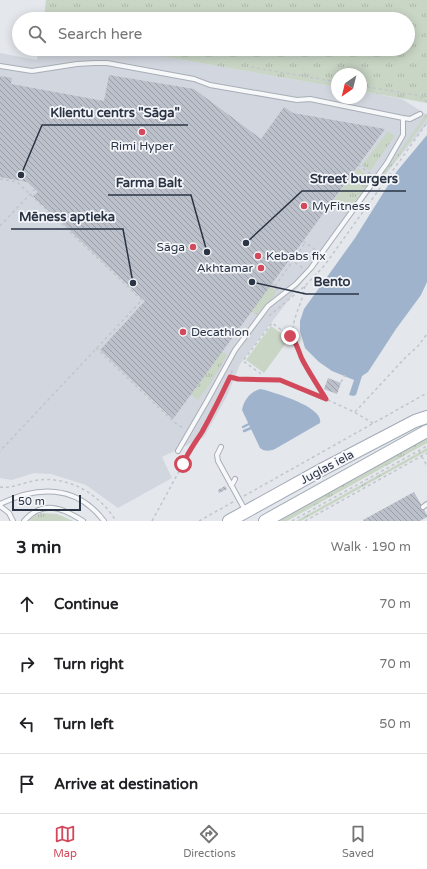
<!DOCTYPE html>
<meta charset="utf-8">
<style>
body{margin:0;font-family:"Varela Round",sans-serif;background:#f6f6f6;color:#202124}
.compass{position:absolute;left:331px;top:68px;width:36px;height:36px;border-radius:50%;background:#fff;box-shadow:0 2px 10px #0003;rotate:215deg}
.scale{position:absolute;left:12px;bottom:10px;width:69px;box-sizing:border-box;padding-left:4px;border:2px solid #2b3445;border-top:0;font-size:11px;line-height:14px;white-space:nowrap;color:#2b3445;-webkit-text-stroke:3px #f4f6f9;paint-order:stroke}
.stop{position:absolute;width:12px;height:12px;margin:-9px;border:3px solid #d1495b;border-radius:50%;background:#fff}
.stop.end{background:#d1495b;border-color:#fff;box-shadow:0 1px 4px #0008}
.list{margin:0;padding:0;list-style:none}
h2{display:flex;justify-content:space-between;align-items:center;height:52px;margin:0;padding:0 16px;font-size:17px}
h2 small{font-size:13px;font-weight:400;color:#757577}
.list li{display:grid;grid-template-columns:26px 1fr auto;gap:12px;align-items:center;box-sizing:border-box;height:60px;padding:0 16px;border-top:1px solid #e0e0e0}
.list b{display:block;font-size:15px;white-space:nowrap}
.list em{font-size:13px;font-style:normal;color:#757577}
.icon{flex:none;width:22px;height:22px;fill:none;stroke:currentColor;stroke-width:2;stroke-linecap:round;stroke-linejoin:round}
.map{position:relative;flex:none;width:427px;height:521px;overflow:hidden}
.search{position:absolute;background:#fff;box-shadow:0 2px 10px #0003;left:12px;right:12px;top:12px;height:44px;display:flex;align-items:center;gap:10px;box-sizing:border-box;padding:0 14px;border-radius:22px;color:#757577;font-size:15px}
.sheet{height:292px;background:#fff}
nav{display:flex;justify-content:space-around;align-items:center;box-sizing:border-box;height:56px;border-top:1px solid #e0e0e0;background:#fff;font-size:11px;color:#757577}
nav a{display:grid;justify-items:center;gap:2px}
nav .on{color:#d1495b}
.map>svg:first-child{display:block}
.built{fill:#d2d6de}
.grass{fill:url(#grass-tufts)}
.pitch{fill:#c9d6c5}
.water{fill:#9fb4cc}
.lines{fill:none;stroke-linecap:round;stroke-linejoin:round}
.stream{stroke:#9fb4cc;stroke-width:2.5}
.building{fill:url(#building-back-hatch)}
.lane-casing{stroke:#a9aeb7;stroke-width:6}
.primary-casing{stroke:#a3abb8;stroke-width:14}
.path{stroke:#c2c5cb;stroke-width:1.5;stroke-dasharray:3 3;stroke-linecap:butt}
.lane{stroke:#f7f8fa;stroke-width:4}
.primary{stroke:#fff;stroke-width:12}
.route{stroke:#d1495b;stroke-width:5}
.poi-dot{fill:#d1495b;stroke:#f4f6f9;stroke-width:1.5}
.labels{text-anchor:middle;stroke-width:3.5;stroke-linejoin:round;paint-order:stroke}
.poi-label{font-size:12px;fill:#2b3445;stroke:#f4f6f9;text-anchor:start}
.street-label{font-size:12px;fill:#2b3445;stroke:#f4f6f9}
.leader{fill:none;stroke:#2b3445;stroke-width:1.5}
.callout-dot{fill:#2b3445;stroke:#f4f6f9;stroke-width:1.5}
.callout-label{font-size:13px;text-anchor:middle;font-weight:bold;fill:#2b3445;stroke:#f4f6f9;stroke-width:3.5;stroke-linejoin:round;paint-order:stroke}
</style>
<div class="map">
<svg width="427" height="521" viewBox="0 0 427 521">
<defs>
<pattern id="grass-tufts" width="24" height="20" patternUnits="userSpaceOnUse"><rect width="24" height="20" fill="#c9d6c5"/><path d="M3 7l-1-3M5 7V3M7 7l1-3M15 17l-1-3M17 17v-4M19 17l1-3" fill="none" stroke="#adb8ab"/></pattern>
<pattern id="building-back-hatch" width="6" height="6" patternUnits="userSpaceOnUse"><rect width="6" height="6" fill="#bbc0ca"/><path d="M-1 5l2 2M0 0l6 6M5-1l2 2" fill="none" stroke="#989da6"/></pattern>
</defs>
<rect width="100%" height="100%" fill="#e4e7ec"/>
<path class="built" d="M39,49h82l216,38v11h24v-7l41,8 25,16v9l-55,66 -132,174 -13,32 -23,41 -42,20 10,21 -54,30 -32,-23 -35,-11 -17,-1 -22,7 -12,-2v-425l37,7z"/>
<path class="grass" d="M46,0h381v103l-66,-12v-17h-24v13l-216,-38h287v-30h-364z
M427,113v5l-42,57 -2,-1z
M388,131l7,5 -25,35 -8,-6z
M358,168l9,7 1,9 -22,30 -14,-11z
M270,286l5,4 1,4 -20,21 -5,-4z
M222,351l5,4 -15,26 -14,19 -8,-6z
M427,436v7l-140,78h-10z
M427,448v3l-126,70h-5z
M41,513l16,1 16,7h-45l2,-3z"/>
<path class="pitch" d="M271,326l18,13 -25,34 -18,-13z"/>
<path class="water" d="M427,135v147l-6,13 -25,34 -28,43 -6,4 -6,19 -3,1 -4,-1 5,-15 -22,-9 -13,-9 -14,-14 -5,-17v-10l4,-12 51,-71 42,-67z
M260,389l5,1c12,4 59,17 55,33l-45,26c-5,2 -10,3 -15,-1l-18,-38c2,-10 8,-18 18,-21z"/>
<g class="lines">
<path class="stream" d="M243,427l6,-3
M244,431l7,-3"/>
</g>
<path class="building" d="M109,75l85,14 67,50 23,-32 9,6 92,16 -212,290 -73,-69 45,-49 -112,-105 5,-4 -11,-10 -27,-5v-101l12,2 -1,6 93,17z
M328,378l13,5 -4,11 -13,-5z
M225,486l2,3 -8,4 -1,-3z
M414,492l13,23v2l-7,4h-56l-1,-1z"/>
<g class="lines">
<defs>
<path id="lane" d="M0,66l32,5 45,-7 17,-1h13l87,16 16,6 87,15 13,-1 93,19v17l-16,28 -76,105 -15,16 -28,22 -33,44 -28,51 -29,50
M403,118l7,1 10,-5
M221,447l-4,8 1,6 27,49
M231,485l2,-2 2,-4
M0,504c37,-18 76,-20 104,17
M0,506l9,7 4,8
M423,507l4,-3
M24,521c19,-21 37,-14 59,0"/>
<path id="primary" d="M229,521l94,-52 92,-48 12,-4
M265,521l162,-90"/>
</defs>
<use href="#lane" class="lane-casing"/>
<use href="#primary" class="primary-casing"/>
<path class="path" d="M251,67l86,15
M361,86l56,9 10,7
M358,165l13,9
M0,179l17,3 125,118 -142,151
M0,226l35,-37
M303,241l14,10
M290,259l13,9
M272,283l6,8
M275,286l30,-43
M305,286c-2,13 -8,24 -11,36 -5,23 20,59 32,77
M269,316l36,-30 19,-20 103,-143
M96,348l78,74 9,6
M261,374l-18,-13 29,-38 23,17
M230,377l8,2 42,1 46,19 28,13 19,11
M341,382l4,-7
M355,412l50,-54 13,-12 9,-12
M419,451l8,15
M0,487c11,2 22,-4 33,-6 33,-7 66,12 83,40
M244,496l183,-103
M152,521l31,-57 4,-11 11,-15 12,-21 20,-40 3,-9
M199,521l34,-19
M292,521l135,-75
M305,521l122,-68"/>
<use href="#lane" class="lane"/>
<use href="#primary" class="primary"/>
</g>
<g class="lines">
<path class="route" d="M183,464c5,-12 12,-21 19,-32 10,-18 19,-36 28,-55l8,2 42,1 46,19c-8,-13 -16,-25 -23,-38 -5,-9 -5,-18 -13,-25"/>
</g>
<g class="poi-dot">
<circle cx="142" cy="132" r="4"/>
<circle cx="304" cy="206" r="4"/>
<circle cx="193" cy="247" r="4"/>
<circle cx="258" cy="256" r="4"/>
<circle cx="261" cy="268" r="4"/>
<circle cx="183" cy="332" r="4"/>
</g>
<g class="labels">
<g class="poi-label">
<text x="142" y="150" text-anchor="middle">Rimi Hyper</text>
<text x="312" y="210">MyFitness</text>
<text x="185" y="251" text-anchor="end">Sāga</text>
<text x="266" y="260">Kebabs fix</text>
<text x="253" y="272" text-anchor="end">Akhtamar</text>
<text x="191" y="336">Decathlon</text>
</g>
<g class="street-label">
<text transform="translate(327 467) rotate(-28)" y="4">Juglas iela</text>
</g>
</g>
<path class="leader" d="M21 175L42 125H188M246 243L302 191H406M207 252L191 195H108M133 283L123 229H11M252 282L306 294H359"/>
<g class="callout-dot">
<circle cx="21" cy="175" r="4"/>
<circle cx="246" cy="243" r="4"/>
<circle cx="207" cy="252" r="4"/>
<circle cx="133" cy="283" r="4"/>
<circle cx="252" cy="282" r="4"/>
</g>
<g class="callout-label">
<text x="115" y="117">Klientu centrs "Sāga"</text>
<text x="354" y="183">Street burgers</text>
<text x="149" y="187">Farma Balt</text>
<text x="67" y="221">Mēness aptieka</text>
<text x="332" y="286">Bento</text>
</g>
</svg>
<svg class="compass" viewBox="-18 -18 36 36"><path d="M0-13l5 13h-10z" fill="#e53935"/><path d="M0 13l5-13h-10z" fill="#757577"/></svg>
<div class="scale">50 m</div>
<div class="stop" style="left:183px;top:464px"></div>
<div class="stop end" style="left:290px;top:336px"></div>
<div class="search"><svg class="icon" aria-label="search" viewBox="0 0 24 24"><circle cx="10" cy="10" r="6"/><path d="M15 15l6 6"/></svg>Search here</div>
</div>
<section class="sheet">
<h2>3 min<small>Walk · 190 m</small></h2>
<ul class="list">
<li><svg class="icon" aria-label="ahead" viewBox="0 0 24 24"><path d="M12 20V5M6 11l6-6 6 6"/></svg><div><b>Continue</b></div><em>70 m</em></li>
<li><svg class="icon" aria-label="right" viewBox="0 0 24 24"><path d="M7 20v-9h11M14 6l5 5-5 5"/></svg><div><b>Turn right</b></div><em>70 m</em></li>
<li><svg class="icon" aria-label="left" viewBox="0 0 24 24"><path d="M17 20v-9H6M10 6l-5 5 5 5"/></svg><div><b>Turn left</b></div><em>50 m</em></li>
<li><svg class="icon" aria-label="arrive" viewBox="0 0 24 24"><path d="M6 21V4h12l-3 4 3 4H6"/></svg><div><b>Arrive at destination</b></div></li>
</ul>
</section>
<nav>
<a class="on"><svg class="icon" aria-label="map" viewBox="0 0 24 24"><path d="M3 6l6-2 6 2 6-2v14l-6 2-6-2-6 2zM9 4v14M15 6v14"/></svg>Map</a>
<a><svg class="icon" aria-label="directions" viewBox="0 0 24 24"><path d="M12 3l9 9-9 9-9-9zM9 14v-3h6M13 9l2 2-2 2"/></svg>Directions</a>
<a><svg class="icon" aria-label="saved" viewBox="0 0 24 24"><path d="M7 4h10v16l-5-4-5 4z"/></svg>Saved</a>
</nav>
